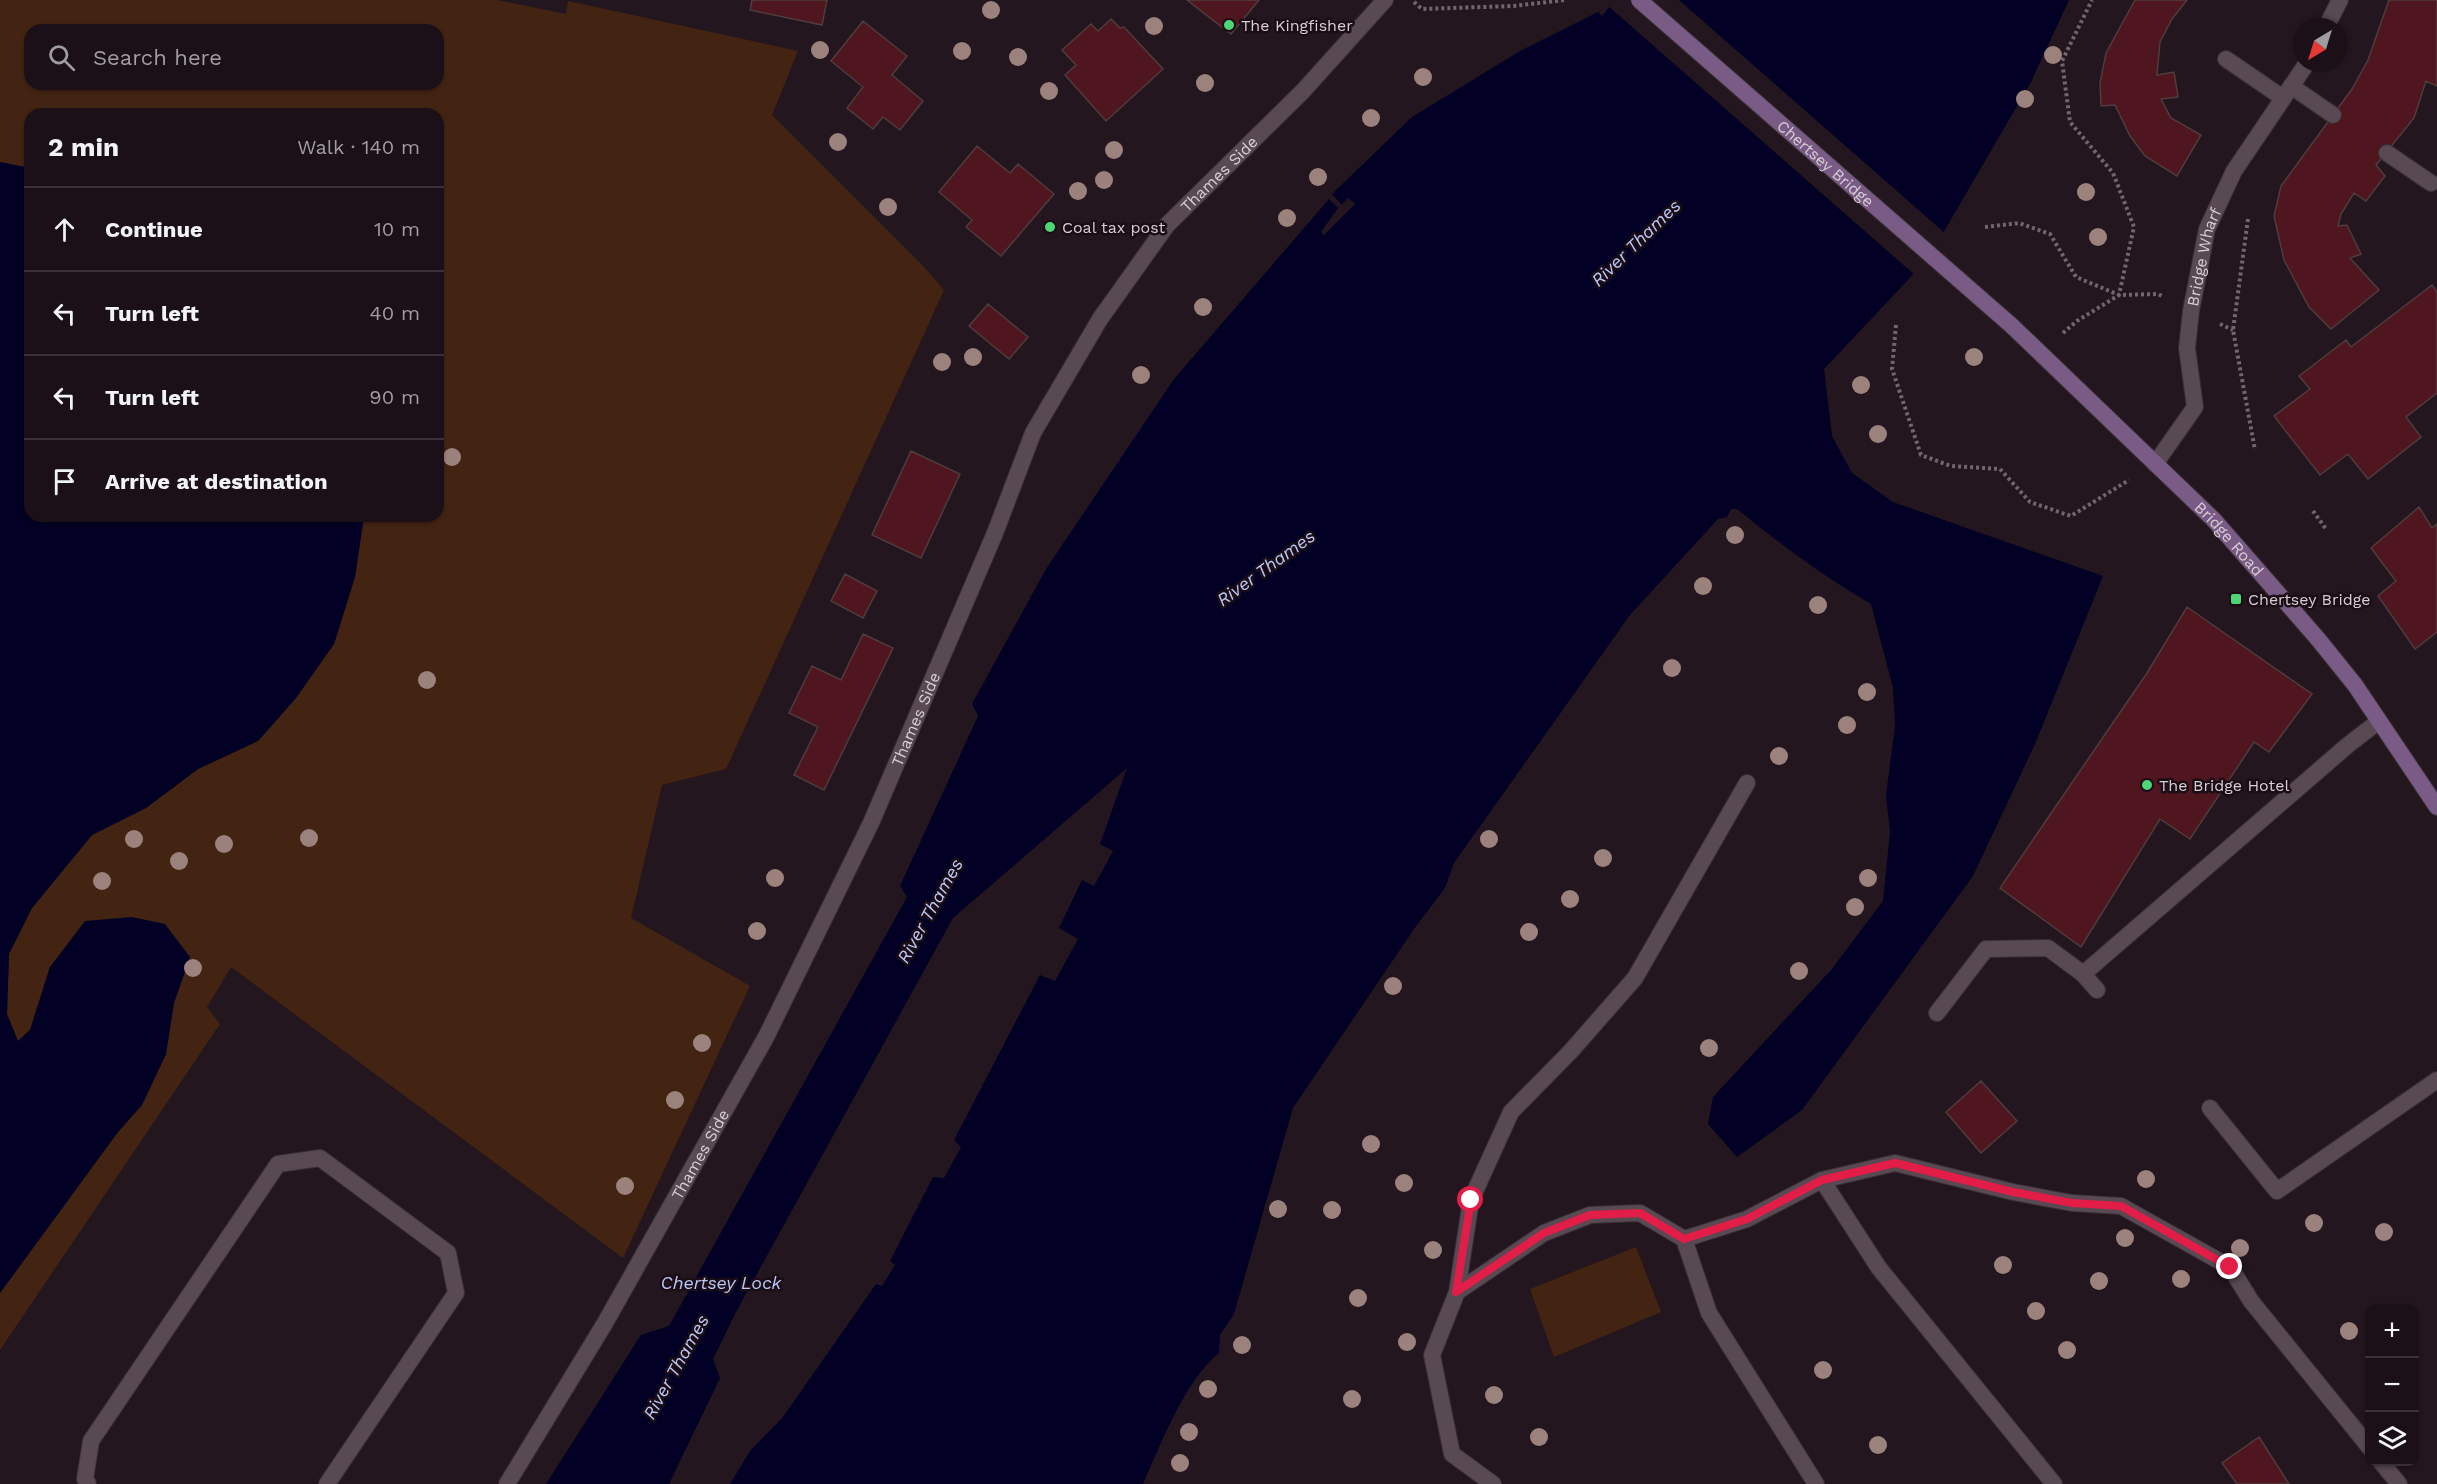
<!DOCTYPE html>
<meta charset="utf-8">
<style>
body{margin:0;font-family:"Work Sans",sans-serif;background:#241920;color:#f1f3f6}
.controls{position:absolute;right:18px;bottom:18px;display:grid;overflow:hidden;border-radius:12px;box-shadow:0 2px 4px #0004}
.controls button{width:54px;height:54px;display:grid;place-items:center;padding:0;border:0;border-bottom:2px solid #393036;background:#1b1017;color:#f1f3f6;font:30px sans-serif}
.compass{position:absolute;left:2293px;top:18px;width:54px;height:54px;border-radius:50%;background:#1b1017;box-shadow:0 2px 4px #0004;rotate:218deg}
.stop{position:absolute;width:18px;height:18px;margin:-14px;border:4px solid #e11d48;border-radius:50%;background:#fff}
.stop.end{background:#e11d48;border-color:#fff;box-shadow:0 2px 6px #0008}
.list{margin:0;padding:0;list-style:none}
h2{display:flex;justify-content:space-between;align-items:center;height:78px;margin:0;padding:0 24px;font-size:26px}
h2 small{font-size:20px;font-weight:400;color:#a09da1}
.list li{display:grid;grid-template-columns:39px 1fr auto;gap:18px;align-items:center;box-sizing:border-box;height:84px;padding:0 24px;border-top:2px solid #393036}
.list b{display:block;font-size:22px;white-space:nowrap}
.list em{font-size:20px;font-style:normal;color:#a09da1}
.icon{flex:none;width:33px;height:33px;fill:none;stroke:currentColor;stroke-width:2;stroke-linecap:round;stroke-linejoin:round}
.map{position:relative;flex:none;width:2437px;height:1484px;overflow:hidden}
.search{position:absolute;background:#1b1017;box-shadow:0 2px 4px #0004;left:24px;top:24px;width:420px;height:66px;display:flex;align-items:center;gap:15px;box-sizing:border-box;padding:0 21px;border-radius:18px;color:#a09da1;font-size:22px}
.panel{position:absolute;background:#1b1017;box-shadow:0 2px 4px #0004;left:24px;top:108px;width:420px;height:414px;border-radius:18px}
.map>svg:first-child{display:block}
.green{fill:#432412;fill-rule:evenodd}
.water{fill:#020024}
.pier{fill:#24161f}
.building{fill:#50161f;stroke:#4f3c3d;stroke-width:1.5}
.lines{fill:none;stroke-linecap:round;stroke-linejoin:round}
.service-casing{stroke:#393036;stroke-width:18}
.minor-casing{stroke:#393036;stroke-width:18}
.tertiary-casing{stroke:#393036;stroke-width:18}
.secondary-casing{stroke:#393036;stroke-width:18}
.path{stroke:#72666e;stroke-width:4;stroke-dasharray:3 3;stroke-linecap:butt}
.service{stroke:#594953;stroke-width:16}
.minor{stroke:#594953;stroke-width:16}
.tertiary{stroke:#594953;stroke-width:16}
.secondary{stroke:#795b86;stroke-width:16}
.secondary-bridge-casing{stroke:#393036;stroke-width:18;stroke-linecap:butt}
.secondary-bridge{stroke:#795b86;stroke-width:16}
.tree{fill:#9c827c}
.route{stroke:#e11d48;stroke-width:8}
.poi-dot{fill:#4cd676;stroke:#1a0d16;stroke-width:2}
.labels{text-anchor:middle;stroke-width:5;stroke-linejoin:round;paint-order:stroke}
.poi-label{font-size:16px;fill:#d8ced4;stroke:#1a0d16;text-anchor:start}
.street-label{font-size:16px;fill:#d8ced4;stroke:#1a0d16}
.water-label{font-size:18px;font-style:italic;fill:#bbc8f9;stroke:#1a0d16}
</style>
<div class="map">
<svg width="2437" height="1484" viewBox="0 0 2437 1484">
<rect width="100%" height="100%" fill="#24161f"/>
<path class="green" d="M0,0h497l69,14 2,-13 230,50 -26,64 154,154 18,21 -218,479 -64,16 -31,133 119,68 -127,272 -392,-291 -24,40 13,17 -220,326v-57l118,-161 24,-27 24,-51 8,-51 16,-46 -140,10 -20,63 -13,12 -10,-28 2,-60 23,-46 60,-73 54,-27 52,-39 60,-28 38,-43 38,-54 21,-67 9,-61h74v-402h-408v54l-30,-6zM30,30h408v54h-408z
M1636,1247l25,65 -107,45 -24,-68z"/>
<path class="water" d="M1615,0h454l-38,82 -92,158 -30,39 -85,90 8,67 20,37 41,29 210,74 -68,168 -62,132 -171,234 -65,47 -29,-33 5,-27 118,-127 52,-69 7,-69 -4,-37 9,-69 -2,-38 -22,-84c-48,-28 -91,-60 -134,-95h-6l-4,8 -9,2 -88,96 -176,248 -9,25 -31,41 -121,179 -59,206 -14,21 -1,18c-34,27 -58,91 -76,131h-413l20,-33 33,-34 93,-133 6,2 13,-21 -5,-4 43,-84 11,1 17,-31 -7,-7 86,-165 15,6 23,-42 -19,-11 23,-48 12,6 19,-35 -13,-7 27,-76 -174,150 -217,394 -23,47 7,19 -51,106h-123l95,-149 28,-9 238,-429 -7,-11 78,-170 -6,-12 74,-135 128,-190 155,-180 9,9 -17,24 3,3 31,-31 -7,-6 -6,7 -10,-11 80,-77 108,-66 78,-39 4,4z
M0,162l30,6v348h334l-9,61 -21,67 -38,54 -38,43 -60,28 -52,39 -54,27 -60,73 -23,46 -2,60 11,27 12,-11 20,-63 35,-46 47,-4 33,7 25,33 -16,46 -8,51 -24,51 -24,27 -118,161z"/>
<path class="pier" d="M1611,0h68l267,234 -30,42 -309,-271z"/>
<path class="building" d="M752,0h75l-5,25 -72,-15z
M1187,0h72l-28,34z
M2135,0h52l-15,19 -12,23 -3,33 17,-3 4,25 -17,2 10,19 30,17 -24,41 -32,-20 -15,-20 -15,-31 -14,1 -1,-23 6,-30z
M2389,0h48v86l-11,-5 -12,37 -38,47 9,11 -19,25 -12,-8 -13,21 -3,12 9,-1 14,29 -11,4 29,32 -48,39 -22,-22 -25,-47 -10,-44 7,-30 71,-97 16,-29z
M1111,19l9,9 4,-1 39,42 -57,52 -41,-46 11,-10 -14,-15 29,-26 7,7z
M863,21l44,35 -15,19 31,26 -23,29 -17,-13 -10,12 -26,-21 16,-21 -32,-26z
M977,146l33,27 8,-9 36,30 -53,62 -35,-29 6,-7 -33,-28z
M2432,285l5,7v101l-31,24 15,20 -53,42 -20,-25 -28,21 -46,-59 36,-27 -11,-13 47,-36 5,7z
M988,304l40,33 -19,22 -40,-33z
M911,451l49,23 -39,84 -49,-23z
M2419,507l13,21 5,-4v108l-22,17 -37,-53 18,-15 -25,-33z
M845,574l32,17 -14,27 -32,-17z
M2187,607l125,87 -43,58 -15,-10 -64,97 -30,-20 -79,128 -81,-59 147,-215z
M863,634l30,14 -69,142 -30,-15 24,-48 -29,-14 23,-47 29,14z
M1981,1081l36,40 -36,32 -35,-41z
M2259,1437l30,47h-52l-15,-21z"/>
<g class="lines">
<defs>
<path id="service" d="M2226,59l57,39
M2291,86l42,29
M2387,153l44,30
M2097,990l-14,-16 265,-229 31,-24
M1937,1013l49,-64 62,-1 35,26
M2210,1108l67,83 160,-111
M1822,1180l57,88 175,216
M1684,1239l25,74 107,171
M1457,1292l14,-92 40,-88 60,-61 64,-73 112,-195
M2381,1462l18,22
M1493,1484l-41,-30 -20,-99 25,-63 87,-59 46,-18 50,-2 44,26 63,-20 75,-39 73,-17 118,29 59,11 49,3 109,61 21,34 119,147"/>
<g id="minor">
<path d="M2326,27l14,-27"/>
<path id="s1" d="M2155,464l40,-57 -8,-59 4,-37 16,-82 27,-58 73,-108"/>
<path d="M88,1484l-3,-5 6,-38 187,-277 42,-6 128,95 8,40 -129,191"/>
</g>
<g id="tertiary">
<path id="s2" d="M507,1484l98,-161 161,-286 105,-214 124,-290 38,-100 67,-114 67,-94 136,-134 82,-91"/>
</g>
<g id="secondary">
<path id="s3" d="M2012,326l202,194 104,119 37,46 82,122"/>
</g>
</defs>
<use href="#service" class="service-casing"/>
<use href="#minor" class="minor-casing"/>
<use href="#tertiary" class="tertiary-casing"/>
<use href="#secondary" class="secondary-casing"/>
<path class="path" d="M1414,2l8,7 91,-3 52,-6
M2248,219l-15,111 22,120
M1985,227l34,-4 31,11 26,43 43,18 39,-1 4,2
M2220,324l13,6
M1896,325l-4,44 29,86 30,11 49,3 30,33 41,14 58,-36
M2063,333l14,-12 42,-26 15,-68 -21,-54 -43,-51 -8,-61 30,-61
M2313,511l13,18"/>
<use href="#service" class="service"/>
<use href="#minor" class="minor"/>
<use href="#tertiary" class="tertiary"/>
<use href="#secondary" class="secondary"/>
<defs>
<g id="secondary-bridge">
<path id="s4" d="M1639,0l373,326"/>
</g>
</defs>
<use href="#secondary-bridge" class="secondary-bridge-casing"/>
<use href="#secondary-bridge" class="secondary-bridge"/>
</g>
<g class="tree">
<circle cx="991" cy="10" r="9"/>
<circle cx="1154" cy="26" r="9"/>
<circle cx="820" cy="50" r="9"/>
<circle cx="962" cy="51" r="9"/>
<circle cx="2053" cy="55" r="9"/>
<circle cx="1018" cy="57" r="9"/>
<circle cx="1423" cy="77" r="9"/>
<circle cx="1205" cy="83" r="9"/>
<circle cx="1049" cy="91" r="9"/>
<circle cx="2025" cy="99" r="9"/>
<circle cx="1371" cy="118" r="9"/>
<circle cx="838" cy="142" r="9"/>
<circle cx="1114" cy="150" r="9"/>
<circle cx="1318" cy="177" r="9"/>
<circle cx="1104" cy="180" r="9"/>
<circle cx="1078" cy="191" r="9"/>
<circle cx="2086" cy="192" r="9"/>
<circle cx="888" cy="207" r="9"/>
<circle cx="1287" cy="218" r="9"/>
<circle cx="2098" cy="237" r="9"/>
<circle cx="1203" cy="307" r="9"/>
<circle cx="973" cy="357" r="9"/>
<circle cx="1974" cy="357" r="9"/>
<circle cx="942" cy="362" r="9"/>
<circle cx="1141" cy="375" r="9"/>
<circle cx="1861" cy="385" r="9"/>
<circle cx="1878" cy="434" r="9"/>
<circle cx="452" cy="457" r="9"/>
<circle cx="1735" cy="535" r="9"/>
<circle cx="1703" cy="586" r="9"/>
<circle cx="1818" cy="605" r="9"/>
<circle cx="1672" cy="668" r="9"/>
<circle cx="427" cy="680" r="9"/>
<circle cx="1867" cy="692" r="9"/>
<circle cx="1847" cy="725" r="9"/>
<circle cx="1779" cy="756" r="9"/>
<circle cx="309" cy="838" r="9"/>
<circle cx="134" cy="839" r="9"/>
<circle cx="1489" cy="839" r="9"/>
<circle cx="224" cy="844" r="9"/>
<circle cx="1603" cy="858" r="9"/>
<circle cx="179" cy="861" r="9"/>
<circle cx="775" cy="878" r="9"/>
<circle cx="1868" cy="878" r="9"/>
<circle cx="102" cy="881" r="9"/>
<circle cx="1570" cy="899" r="9"/>
<circle cx="1855" cy="907" r="9"/>
<circle cx="757" cy="931" r="9"/>
<circle cx="1529" cy="932" r="9"/>
<circle cx="193" cy="968" r="9"/>
<circle cx="1799" cy="971" r="9"/>
<circle cx="1393" cy="986" r="9"/>
<circle cx="702" cy="1043" r="9"/>
<circle cx="1709" cy="1048" r="9"/>
<circle cx="675" cy="1100" r="9"/>
<circle cx="1371" cy="1144" r="9"/>
<circle cx="2146" cy="1179" r="9"/>
<circle cx="1404" cy="1183" r="9"/>
<circle cx="625" cy="1186" r="9"/>
<circle cx="1278" cy="1209" r="9"/>
<circle cx="1332" cy="1210" r="9"/>
<circle cx="2314" cy="1223" r="9"/>
<circle cx="2384" cy="1232" r="9"/>
<circle cx="2125" cy="1238" r="9"/>
<circle cx="2240" cy="1248" r="9"/>
<circle cx="1433" cy="1250" r="9"/>
<circle cx="2003" cy="1265" r="9"/>
<circle cx="2181" cy="1279" r="9"/>
<circle cx="2099" cy="1281" r="9"/>
<circle cx="1358" cy="1298" r="9"/>
<circle cx="2036" cy="1311" r="9"/>
<circle cx="2349" cy="1331" r="9"/>
<circle cx="1407" cy="1342" r="9"/>
<circle cx="1242" cy="1345" r="9"/>
<circle cx="2067" cy="1350" r="9"/>
<circle cx="1823" cy="1370" r="9"/>
<circle cx="1208" cy="1389" r="9"/>
<circle cx="1494" cy="1395" r="9"/>
<circle cx="1352" cy="1399" r="9"/>
<circle cx="1189" cy="1432" r="9"/>
<circle cx="1539" cy="1437" r="9"/>
<circle cx="1878" cy="1445" r="9"/>
<circle cx="1180" cy="1463" r="9"/>
</g>
<g class="lines">
<path class="route" d="M1471,1200l-15,92 88,-59 46,-18 50,-2 44,26 63,-20 75,-39 73,-17 118,29 59,11 49,3 109,61"/>
</g>
<g class="poi-dot">
<circle cx="1229" cy="25" r="6"/>
<circle cx="1050" cy="227" r="6"/>
<rect x="2230" y="593" width="12" height="12" rx="3"/>
<circle cx="2147" cy="785" r="6"/>
</g>
<g class="labels">
<g class="poi-label">
<text x="1241" y="31">The Kingfisher</text>
<text x="1062" y="233">Coal tax post</text>
<text x="2248" y="605">Chertsey Bridge</text>
<text x="2159" y="791">The Bridge Hotel</text>
</g>
<g class="street-label">
<text dy="6" stroke="none"><textPath href="#s4" startOffset="248">Chertsey Bridge</textPath></text>
<text dy="6" stroke="none"><textPath href="#s2" startOffset="1498">Thames Side</textPath></text>
<text dy="6" stroke="none"><textPath href="#s1" startOffset="222">Bridge Wharf</textPath></text>
<text dy="6" stroke="none"><textPath href="#s3" startOffset="304">Bridge Road</textPath></text>
<text dy="6" stroke="none"><textPath href="#s2" startOffset="868">Thames Side</textPath></text>
<text dy="6" stroke="none"><textPath href="#s2" startOffset="382">Thames Side</textPath></text>
</g>
<g class="water-label">
<text transform="translate(1636 243) rotate(-44)" y="6">River Thames</text>
<text transform="translate(1266 568) rotate(-36)" y="6">River Thames</text>
<text transform="translate(930 911) rotate(-61)" y="6">River Thames</text>
<text x="721" y="1289">Chertsey Lock</text>
<text transform="translate(676 1367) rotate(-61)" y="6">River Thames</text>
</g>
</g>
</svg>
<div class="controls">
<button>+</button>
<button>−</button>
<button><svg class="icon" aria-label="layers" viewBox="0 0 24 24"><path d="M12 4l9 5-9 5-9-5zM3 14l9 5 9-5"/></svg></button>
</div>
<svg class="compass" viewBox="-18 -18 36 36"><path d="M0-13l5 13h-10z" fill="#e53935"/><path d="M0 13l5-13h-10z" fill="#a09da1"/></svg>
<div class="stop" style="left:1471px;top:1200px"></div>
<div class="stop end" style="left:2230px;top:1267px"></div>
<div class="search"><svg class="icon" aria-label="search" viewBox="0 0 24 24"><circle cx="10" cy="10" r="6"/><path d="M15 15l6 6"/></svg>Search here</div>
<section class="panel">
<h2>2 min<small>Walk · 140 m</small></h2>
<ul class="list">
<li><svg class="icon" aria-label="ahead" viewBox="0 0 24 24"><path d="M12 20V5M6 11l6-6 6 6"/></svg><div><b>Continue</b></div><em>10 m</em></li>
<li><svg class="icon" aria-label="left" viewBox="0 0 24 24"><path d="M17 20v-9H6M10 6l-5 5 5 5"/></svg><div><b>Turn left</b></div><em>40 m</em></li>
<li><svg class="icon" aria-label="left" viewBox="0 0 24 24"><path d="M17 20v-9H6M10 6l-5 5 5 5"/></svg><div><b>Turn left</b></div><em>90 m</em></li>
<li><svg class="icon" aria-label="arrive" viewBox="0 0 24 24"><path d="M6 21V4h12l-3 4 3 4H6"/></svg><div><b>Arrive at destination</b></div></li>
</ul>
</section>
</div>
